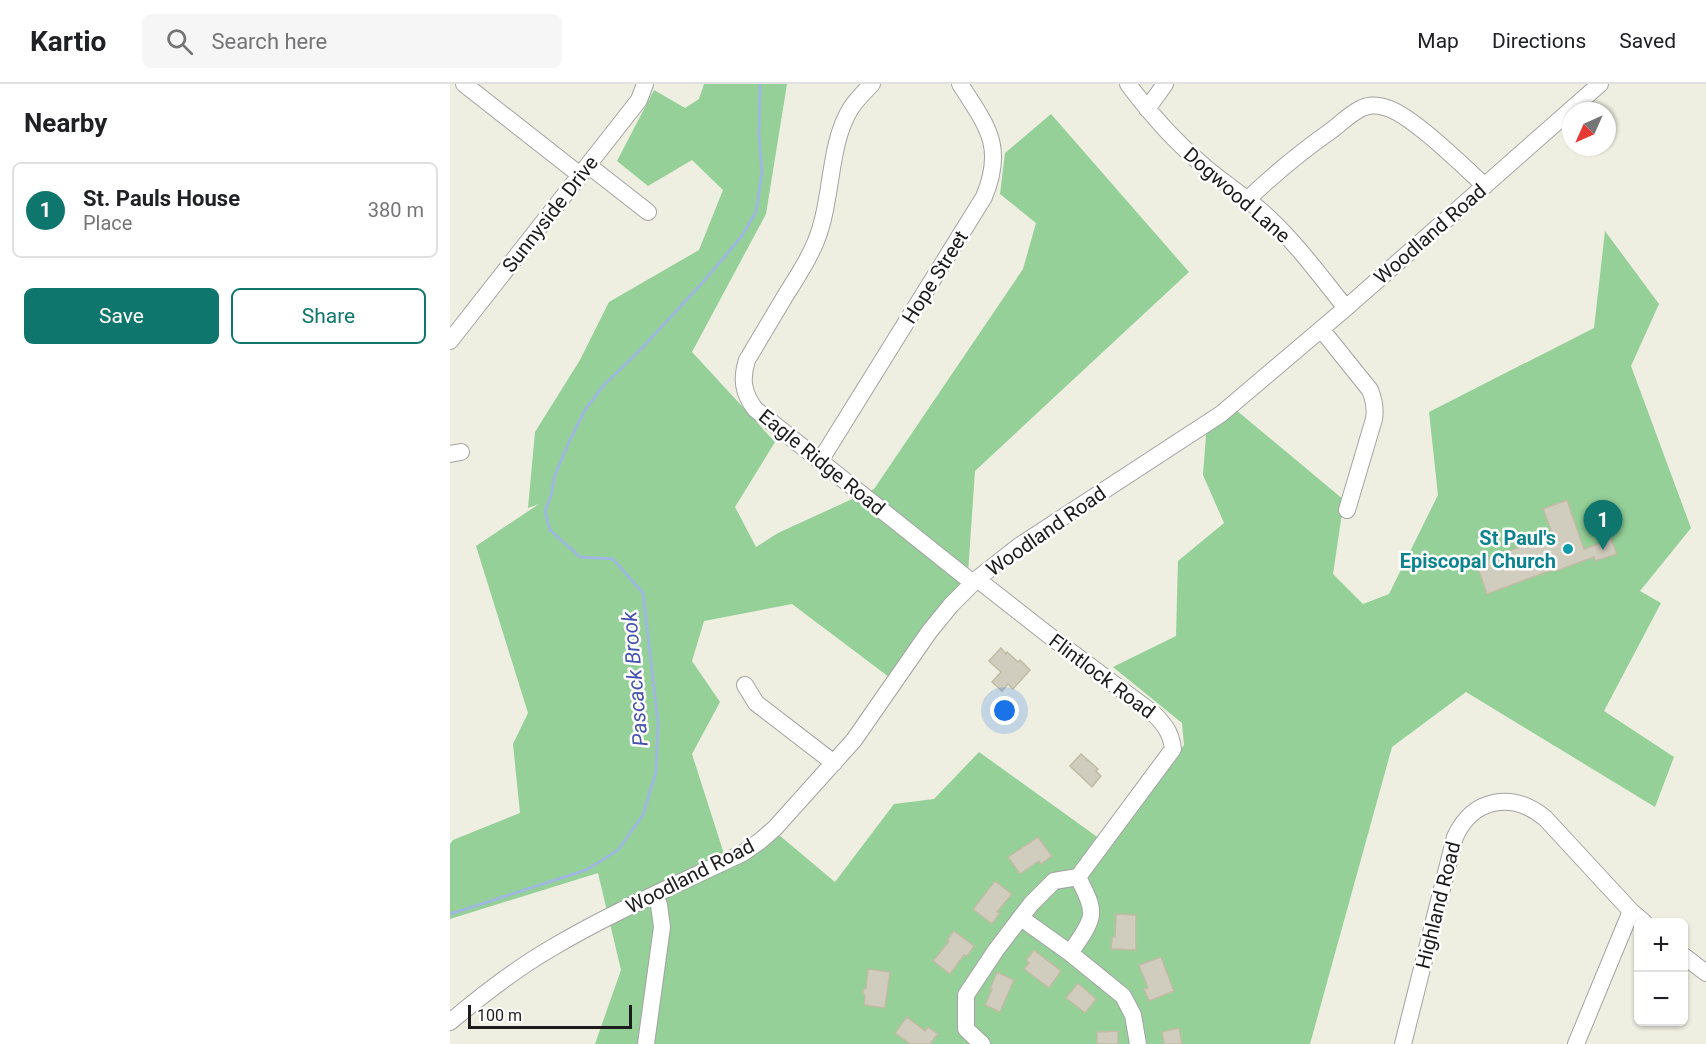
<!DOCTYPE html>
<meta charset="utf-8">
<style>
body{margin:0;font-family:Roboto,sans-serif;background:#f6f6f6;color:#202124}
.controls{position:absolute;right:18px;bottom:18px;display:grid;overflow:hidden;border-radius:9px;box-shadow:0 2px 4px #0004}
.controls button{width:54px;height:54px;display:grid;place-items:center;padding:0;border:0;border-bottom:2px solid #e0e0e0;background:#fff;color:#202124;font:30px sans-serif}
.compass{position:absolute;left:1112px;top:18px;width:54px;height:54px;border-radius:50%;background:#fff;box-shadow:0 2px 4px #0004;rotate:225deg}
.scale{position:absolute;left:18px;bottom:15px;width:164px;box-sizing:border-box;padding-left:6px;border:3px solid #1c1c1c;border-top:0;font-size:16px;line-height:21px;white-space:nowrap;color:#1c1c1c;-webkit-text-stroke:4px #fff;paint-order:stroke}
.you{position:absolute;left:555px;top:627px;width:21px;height:21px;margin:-15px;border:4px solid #fff;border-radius:50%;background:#1a73e8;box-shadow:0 0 0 9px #1a73e833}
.badge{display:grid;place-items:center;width:39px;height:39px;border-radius:50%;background:#0f766e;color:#fff;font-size:20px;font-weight:700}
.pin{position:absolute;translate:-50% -50px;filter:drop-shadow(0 2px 3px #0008)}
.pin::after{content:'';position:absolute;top:32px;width:21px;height:18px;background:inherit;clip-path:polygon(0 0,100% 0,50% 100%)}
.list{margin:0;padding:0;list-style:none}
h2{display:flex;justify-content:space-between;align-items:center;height:78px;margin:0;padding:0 24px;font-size:26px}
h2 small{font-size:20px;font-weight:400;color:#757577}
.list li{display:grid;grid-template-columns:39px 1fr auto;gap:18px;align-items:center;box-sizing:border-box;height:96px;margin:0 12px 12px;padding:0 12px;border:2px solid #e0e0e0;border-radius:9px}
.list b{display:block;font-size:22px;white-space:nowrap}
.list p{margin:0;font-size:20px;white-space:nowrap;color:#757577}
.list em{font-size:20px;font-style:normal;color:#757577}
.actions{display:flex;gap:12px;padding:18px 24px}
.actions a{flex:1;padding:14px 0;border:2px solid #0f766e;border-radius:9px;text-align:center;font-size:21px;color:#0f766e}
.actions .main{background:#0f766e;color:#fff}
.icon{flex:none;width:33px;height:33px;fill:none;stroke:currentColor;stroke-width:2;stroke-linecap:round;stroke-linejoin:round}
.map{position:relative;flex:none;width:1256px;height:960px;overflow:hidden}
header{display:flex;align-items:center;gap:36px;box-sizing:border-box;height:84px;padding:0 30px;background:#fff;border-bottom:2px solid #e0e0e0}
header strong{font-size:28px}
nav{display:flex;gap:33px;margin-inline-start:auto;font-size:21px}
.search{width:420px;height:54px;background:#f6f6f6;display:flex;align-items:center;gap:15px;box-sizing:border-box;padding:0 21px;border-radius:9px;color:#757577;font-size:22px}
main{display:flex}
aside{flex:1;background:#fff}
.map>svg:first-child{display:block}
.forest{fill:#94d098}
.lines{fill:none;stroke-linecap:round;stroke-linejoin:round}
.stream{stroke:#9fb9de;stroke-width:3}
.building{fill:#d1cdbe;stroke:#c0bba3;stroke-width:1.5}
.minor-casing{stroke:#a3a3a3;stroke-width:18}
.minor{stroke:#fff;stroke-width:16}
.culture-dot{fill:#0f9aa8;stroke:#fff;stroke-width:2}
.labels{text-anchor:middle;stroke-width:5;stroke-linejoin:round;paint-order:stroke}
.street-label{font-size:20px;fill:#1c1c1c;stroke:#fff}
.culture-label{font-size:20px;font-weight:bold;fill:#0d838f;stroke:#fff;text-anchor:end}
.water-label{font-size:21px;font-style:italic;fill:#4553af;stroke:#fff}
</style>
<header>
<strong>Kartio</strong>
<div class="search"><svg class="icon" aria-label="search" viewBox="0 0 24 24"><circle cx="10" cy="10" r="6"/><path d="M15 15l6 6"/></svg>Search here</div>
<nav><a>Map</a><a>Directions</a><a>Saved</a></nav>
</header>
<main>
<aside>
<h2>Nearby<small></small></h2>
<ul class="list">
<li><span class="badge">1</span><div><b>St. Pauls House</b><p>Place</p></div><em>380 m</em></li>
</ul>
<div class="actions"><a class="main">Save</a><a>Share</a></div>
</aside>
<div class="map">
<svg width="1256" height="960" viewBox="0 0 1256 960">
<rect width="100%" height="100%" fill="#eeeee1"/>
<path class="forest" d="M254,0h83l-21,130 -74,138 83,90 -40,65 21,40 22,-14 96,-44 149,-220 13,-46 -36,-29 5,-41 46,-39 138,158 -214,199 -7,102 -79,104 -97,-73 -88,17 -12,40 28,41 -28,52 32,100 49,-24 62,52 59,-78 40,-5 45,-47 128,92 77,-99 -2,-22 -69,-56 63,-31 2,-75 46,-38 -21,-48 4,-53 23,-17 114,95 -11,74 30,30 26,-10 49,-99 -9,-83 165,-84 11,-97 54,73 -28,62 60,162 -51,63 21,12 -57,108 70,46 -19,50 -189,-115 -74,55 -82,297h-715l26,-74 -23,-97 -148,46v-75l3,-4 67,-27 -7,-69 15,-31 -52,-167 63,-42 -11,4 7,-76 45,-72 29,-58 90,-52 24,-60 -31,-30 -44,26 -31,-25 37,-71 31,18 14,-9z"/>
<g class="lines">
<path class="stream" d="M0,830l136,-44 32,-20 25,-35 13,-43 2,-49 -15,-130 -30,-34 -33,-2 -30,-27 -5,-19 6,-15 4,-21 14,-33 16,-32 18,-24 38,-37 63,-68 37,-44 15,-25 6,-40 -3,-36 1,-52"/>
</g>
<path class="building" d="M1117,416l17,49 27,-10 6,15 -22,7 -1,-4 -38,14 -1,-2 -68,25 -11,-31 77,-28 -10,-26z
M551,564l5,6 1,-2 11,10 2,-2 10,10 -17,19 -5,-5 -6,7 -10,-9 9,-10 -12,-11z
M631,670l17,15 -2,2 5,5 -9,11 -22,-21z
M588,753l14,19 -11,8 -2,-3 -19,13 -12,-17z
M545,797l17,13 -15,18 3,1 -8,11 -19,-15z
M666,830l20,1v35l-25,-1 1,-12h3z
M504,847l20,15 -7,10 -3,-1 -14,19 -17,-13 16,-20 -2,-1z
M584,866l27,21 -12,17 -25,-19 5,-6 -3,-3z
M711,873l13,34 -25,10 -5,-12 4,-1 -9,-23z
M418,885l22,3 -5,36 -21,-3 1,-9 -2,-2v-4l3,-2z
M547,888l17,8 -14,32 -15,-7 7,-16h-2z
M628,899l18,16 -11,14 -19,-15z
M457,933l18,14 3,-4 10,7 -8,10h-20l-15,-11z
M729,944l3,16h-18l-2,-12z
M668,947v13h-21v-12z"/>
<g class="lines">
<defs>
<path id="minor" d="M14,0l116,91
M422,0c-7,7 -15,15 -21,24 -23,36 -18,92 -35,133 -7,18 -18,35 -29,52 -13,22 -27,45 -40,67 -6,19 -4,33 8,49l218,174
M678,0c23,31 48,59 78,84 20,17 43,31 62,49 29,27 53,60 78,91
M697,25l18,-25
M138,81l60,47
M797,116c27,-26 55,-49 85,-70 9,-7 19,-17 30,-22 6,-3 15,-3 22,-1 25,5 80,60 101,79
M871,245l49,61c4,10 6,18 4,29l-27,91
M0,257l189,-241 6,-16
M0,370l11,-2
M370,377l164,-264c21,-51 3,-71 -24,-113
M527,495l74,58 103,77c11,11 17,19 19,35l-95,128 -24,4 -23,23 -35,46 -30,45v34l16,15
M295,601l11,18 78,60
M571,834l49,35 53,43 10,19 5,29
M620,869c6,-9 21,-28 21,-39 1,-12 -8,-26 -13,-37
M1234,872l22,17
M0,938c32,-27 64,-52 100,-73 62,-37 128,-65 193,-96l17,-12 15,-13 79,-88 75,-108 22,-27 26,-26 42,-33 202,-132 125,-106 254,-224
M196,960l16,-117 -3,-22 -4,-10
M953,960l52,-207c18,-39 57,-46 90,-19l86,93 13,11
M1126,960l55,-133"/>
</defs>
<use href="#minor" class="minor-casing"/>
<use href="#minor" class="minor"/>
</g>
<circle class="culture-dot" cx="1118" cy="465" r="6"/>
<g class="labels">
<g class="street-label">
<text transform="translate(787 111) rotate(41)" y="7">Dogwood Lane</text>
<text transform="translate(100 130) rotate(-52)" y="7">Sunnyside Drive</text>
<text transform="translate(980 150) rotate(-41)" y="7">Woodland Road</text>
<text transform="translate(485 193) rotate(-58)" y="7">Hope Street</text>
<text transform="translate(372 378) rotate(39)" y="7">Eagle Ridge Road</text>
<text transform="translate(596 447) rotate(-35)" y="7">Woodland Road</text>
<text transform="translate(652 592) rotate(37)" y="7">Flintlock Road</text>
<text transform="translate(240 792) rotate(-27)" y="7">Woodland Road</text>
<text transform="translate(988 821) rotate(-76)" y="7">Highland Road</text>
</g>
<g class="culture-label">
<text x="1106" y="461">St Paul's<tspan x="1106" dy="23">Episcopal Church</tspan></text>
</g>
<g class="water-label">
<text transform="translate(185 595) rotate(-95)" y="7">Pascack Brook</text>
</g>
</g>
</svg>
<div class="controls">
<button>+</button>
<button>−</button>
</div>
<svg class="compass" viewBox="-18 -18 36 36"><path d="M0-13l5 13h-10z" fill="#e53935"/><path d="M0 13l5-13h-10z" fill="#757577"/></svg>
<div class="scale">100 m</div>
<div class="you"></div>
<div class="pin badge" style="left:1153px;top:466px">1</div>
</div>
</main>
